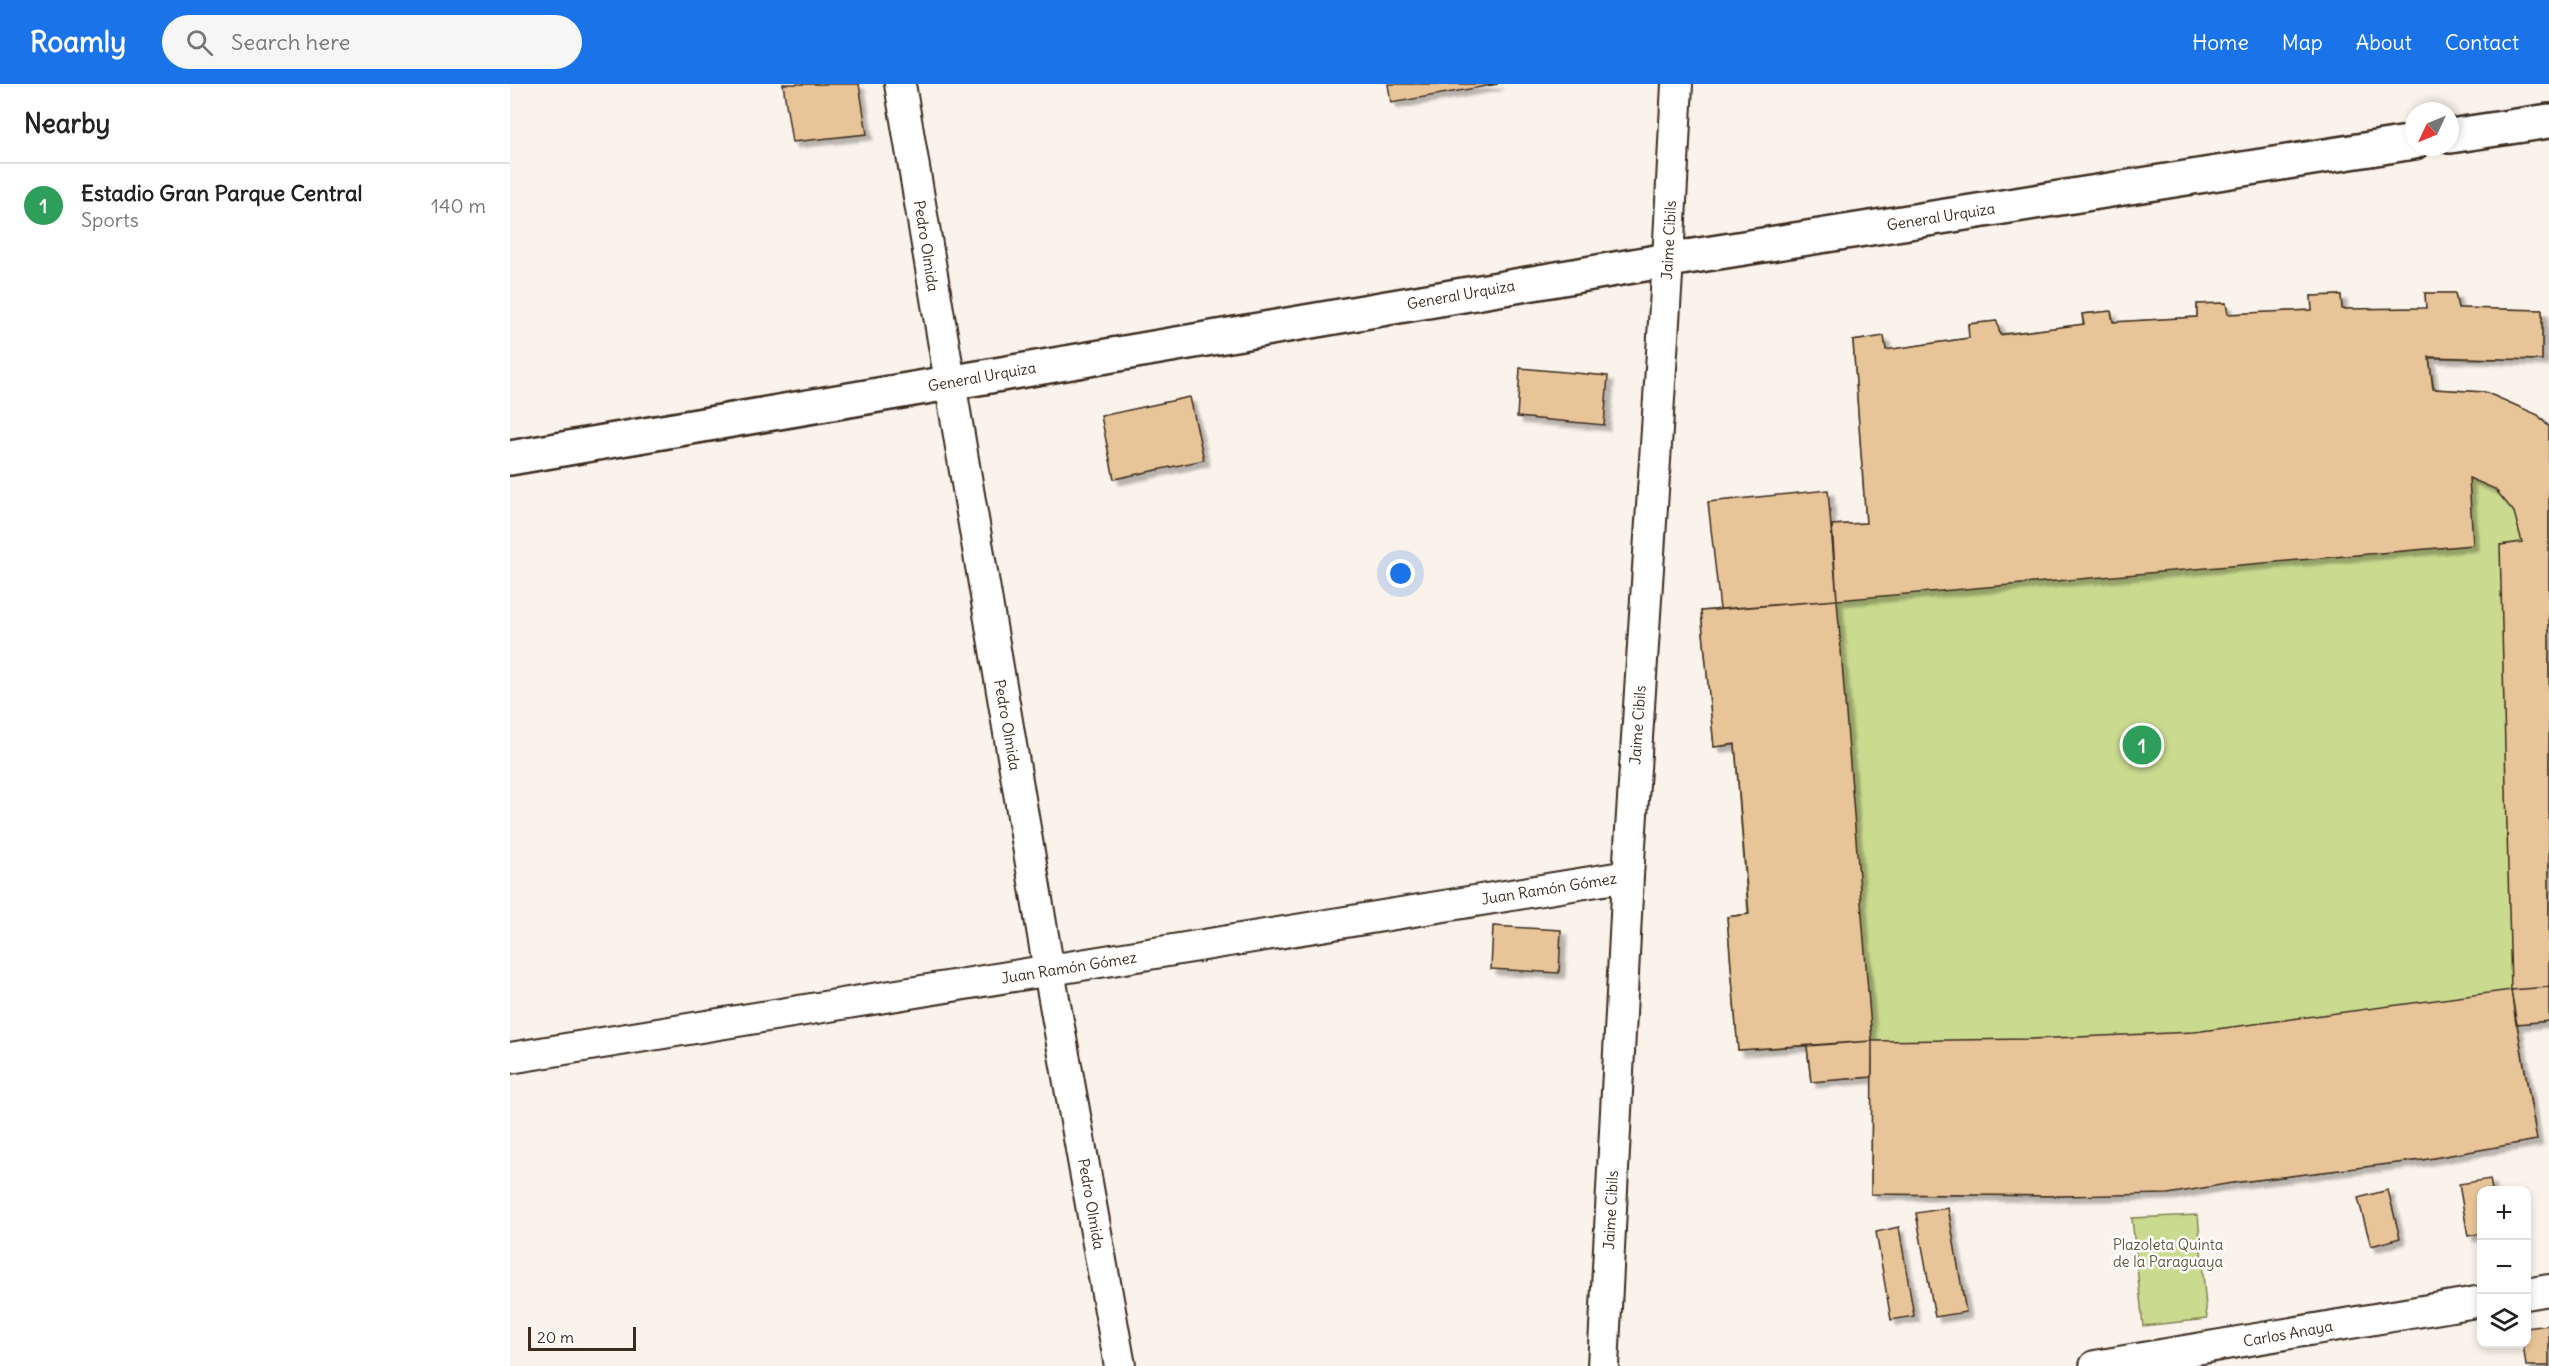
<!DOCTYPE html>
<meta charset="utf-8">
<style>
body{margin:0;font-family:Delius,sans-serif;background:#f6f6f6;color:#222}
.controls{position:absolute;right:18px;bottom:18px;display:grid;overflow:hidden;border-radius:12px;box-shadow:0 3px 9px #0003}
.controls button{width:54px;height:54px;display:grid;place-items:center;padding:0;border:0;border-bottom:2px solid #e0e0e0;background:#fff;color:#222;font:30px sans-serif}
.compass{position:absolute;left:1895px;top:18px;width:54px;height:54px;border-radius:50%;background:#fff;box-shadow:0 3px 9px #0003;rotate:226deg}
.scale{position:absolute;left:18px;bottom:15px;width:108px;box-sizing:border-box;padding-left:6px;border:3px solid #3b2a1e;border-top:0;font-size:16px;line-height:21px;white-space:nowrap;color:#3b2a1e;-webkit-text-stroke:4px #fff;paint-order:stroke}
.you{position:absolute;left:891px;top:490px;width:21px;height:21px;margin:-15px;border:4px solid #fff;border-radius:50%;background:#1a73e8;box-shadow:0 0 0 9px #1a73e833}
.badge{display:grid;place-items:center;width:39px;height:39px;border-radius:50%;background:#1a73e8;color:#fff;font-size:20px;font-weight:700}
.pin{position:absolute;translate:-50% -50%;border:3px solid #fff;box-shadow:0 2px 6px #0006}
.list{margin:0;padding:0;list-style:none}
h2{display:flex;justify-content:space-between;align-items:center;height:78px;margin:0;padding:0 24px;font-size:26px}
h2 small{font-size:20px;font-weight:400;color:#767676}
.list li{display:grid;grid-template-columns:39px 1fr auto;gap:18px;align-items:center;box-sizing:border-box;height:84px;padding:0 24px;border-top:2px solid #e0e0e0}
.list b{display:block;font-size:22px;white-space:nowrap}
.list p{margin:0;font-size:20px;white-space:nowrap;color:#767676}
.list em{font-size:20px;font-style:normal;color:#767676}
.icon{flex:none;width:33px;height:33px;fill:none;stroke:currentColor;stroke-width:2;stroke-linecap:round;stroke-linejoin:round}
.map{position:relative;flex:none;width:2039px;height:1282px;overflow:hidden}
header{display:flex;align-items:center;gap:36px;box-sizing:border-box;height:84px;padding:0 30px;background:#1a73e8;color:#fff}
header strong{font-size:28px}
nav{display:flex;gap:33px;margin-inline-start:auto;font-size:21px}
.search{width:420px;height:54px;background:#f6f6f6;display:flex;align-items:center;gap:15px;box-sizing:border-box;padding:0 21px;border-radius:33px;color:#767676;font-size:22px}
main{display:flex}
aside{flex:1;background:#fff}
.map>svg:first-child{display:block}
.green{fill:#cadb8f;stroke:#828256;stroke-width:1.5}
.building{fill:#e8c599;stroke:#3b2a1e;stroke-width:1.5;filter:url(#shadow)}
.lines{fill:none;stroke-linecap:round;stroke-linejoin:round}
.minor-casing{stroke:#3b2a1e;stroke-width:34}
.tertiary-casing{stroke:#3b2a1e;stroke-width:38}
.minor{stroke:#fff;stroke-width:30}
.tertiary{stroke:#fff;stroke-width:33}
.labels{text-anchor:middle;stroke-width:5;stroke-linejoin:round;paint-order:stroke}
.street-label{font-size:15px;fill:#3b2a1e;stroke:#fff}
.park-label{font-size:15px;fill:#5f563a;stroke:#fff}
</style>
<header>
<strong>Roamly</strong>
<div class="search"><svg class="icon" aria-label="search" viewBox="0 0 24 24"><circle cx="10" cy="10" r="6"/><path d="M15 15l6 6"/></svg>Search here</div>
<nav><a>Home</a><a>Map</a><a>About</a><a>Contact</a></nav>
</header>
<main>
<aside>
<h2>Nearby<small></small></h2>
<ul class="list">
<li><span class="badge" style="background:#2e9e5b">1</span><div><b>Estadio Gran Parque Central</b><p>Sports</p></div><em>140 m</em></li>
</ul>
</aside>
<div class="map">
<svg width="2039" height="1282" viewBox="0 0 2039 1282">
<defs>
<filter id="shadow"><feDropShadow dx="5.5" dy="5.5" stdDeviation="1.5" flood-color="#0004"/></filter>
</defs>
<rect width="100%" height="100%" fill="#faf3eb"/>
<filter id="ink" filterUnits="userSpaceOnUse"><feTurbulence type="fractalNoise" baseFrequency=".0167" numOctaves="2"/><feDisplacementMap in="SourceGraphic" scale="12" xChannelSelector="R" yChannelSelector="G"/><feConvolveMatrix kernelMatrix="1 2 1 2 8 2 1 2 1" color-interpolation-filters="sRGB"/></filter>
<g filter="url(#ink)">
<path class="green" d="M1915,209h30l3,15 84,2v50l-113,-2 5,31 51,3 53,23 11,12v594l-32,3 20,116 -115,20 -190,23 -170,13 -191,-2 1,-117 -61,5 -4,-36 -69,4 -11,-133 21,-3 -13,-169 -21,2 -13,-136 136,-12 -5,-74 34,-2 -13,-182 31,-5 2,14 83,-12 -1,-14 29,-3 3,13 83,-9 -1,-11 29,-3 3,11 83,-5v-13l29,-1 2,11 84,-4 -1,-14 30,-1 1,14 84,-1z
M1688,1131l9,104 -64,7 -11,-108z"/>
<path class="building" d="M273,0h76l8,50 -75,8z
M878,0h110l-107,19z
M1915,209h30l3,15 84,2v50l-113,-3 4,32 52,3 53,23 11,12v560l-38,3 -11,-445 22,-3 -8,-30 -19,-23 -26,-11 4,67 -636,55 -5,-75 34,-2 -13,-182 31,-5 2,14 83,-12 -1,-14 29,-3 3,14 84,-11 -2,-10 29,-3 2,11 84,-5v-13l29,-1 2,11 84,-4 -1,-14 30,-1 1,14 84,-1z
M1010,284l88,8 -4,49 -87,-8z
M680,313l14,63 -90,19 -13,-63z
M1318,406l9,110 -117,9 -12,-107z
M1327,516l35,441 -134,9 -11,-133 22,-3 -14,-170 -21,3 -13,-136z
M983,842l68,4 -2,43 -68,-4z
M2039,903v34l-33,3 -5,-34z
M2001,906l26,150 -115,20 -190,23 -64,11 -106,2 -191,-2 1,-153 159,-2 163,-7z
M1362,957v36l-61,5 -4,-36z
M1980,1095l2,11h-10v43l-14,3 -9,-52z
M1878,1106l12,48 -29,8 -13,-48z
M1438,1124l18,104 -31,5 -19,-104z
M1389,1143l15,89 -23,4 -15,-88z
M2039,1241v41h-23l-3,-22h3v-16z"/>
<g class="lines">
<defs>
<path id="minor" d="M390,0l149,887 71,395
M0,974l1118,-182
M2016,1210l23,-4
M1093,1282l25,-490 40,-616 9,-176
M1585,1282l387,-65"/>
<path id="tertiary" d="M1940,52l99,-15
M0,374l1158,-198 746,-118"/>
</defs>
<use href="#minor" class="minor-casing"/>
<use href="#tertiary" class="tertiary-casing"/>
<use href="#minor" class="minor"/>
<use href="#tertiary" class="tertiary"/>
</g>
</g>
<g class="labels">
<g class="street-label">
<text transform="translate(1431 133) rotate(-9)" y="5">General Urquiza</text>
<text transform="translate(1159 156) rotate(-87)" y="5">Jaime Cibils</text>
<text transform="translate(416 162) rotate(81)" y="5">Pedro Olmida</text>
<text transform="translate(951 211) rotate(-10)" y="5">General Urquiza</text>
<text transform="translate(472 293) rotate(-10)" y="5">General Urquiza</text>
<text transform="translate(497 641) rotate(80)" y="5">Pedro Olmida</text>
<text transform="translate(1128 641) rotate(-86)" y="5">Jaime Cibils</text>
<text transform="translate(1039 805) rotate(-9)" y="5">Juan Ramón Gómez</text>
<text transform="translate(559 884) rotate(-9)" y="5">Juan Ramón Gómez</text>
<text transform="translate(581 1120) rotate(80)" y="5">Pedro Olmida</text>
<text transform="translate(1101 1126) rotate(-87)" y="5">Jaime Cibils</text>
<text transform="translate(1778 1250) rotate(-10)" y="5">Carlos Anaya</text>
</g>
<g class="park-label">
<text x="1658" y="1166">Plazoleta Quinta<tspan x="1658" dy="17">de la Paraguaya</tspan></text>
</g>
</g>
</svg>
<div class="controls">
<button>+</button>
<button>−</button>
<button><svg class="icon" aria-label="layers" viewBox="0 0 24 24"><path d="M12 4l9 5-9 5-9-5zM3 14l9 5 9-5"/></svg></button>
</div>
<svg class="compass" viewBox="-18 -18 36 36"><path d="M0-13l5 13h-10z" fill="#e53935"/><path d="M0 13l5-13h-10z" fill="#767676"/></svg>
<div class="scale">20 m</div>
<div class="you"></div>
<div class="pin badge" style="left:1632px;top:661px;background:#2e9e5b">1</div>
</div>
</main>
